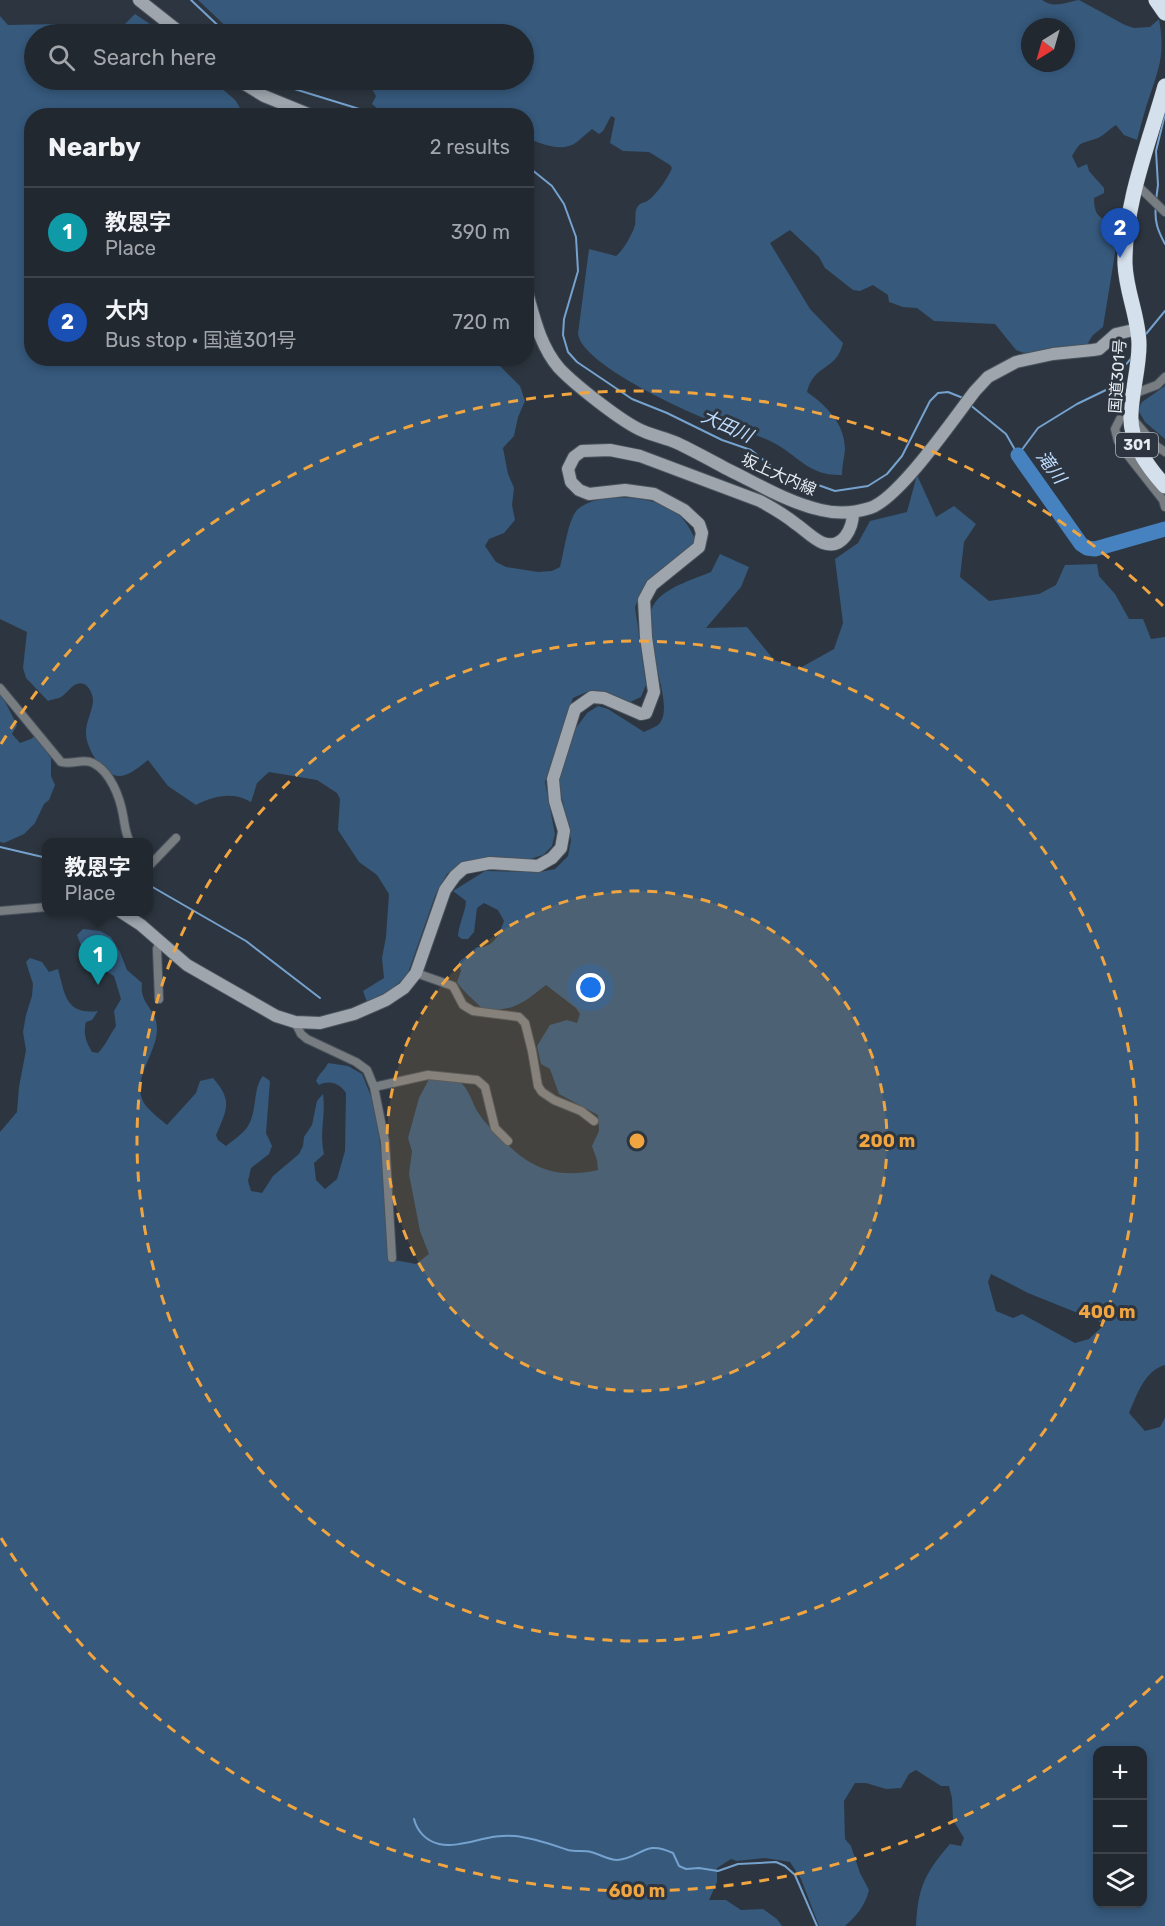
<!DOCTYPE html>
<meta charset="utf-8">
<style>
body{margin:0;font-family:Rubik,"Noto Sans JP",sans-serif;background:#2e343c;color:#f1f3f6}
.controls{position:absolute;right:18px;bottom:18px;display:grid;overflow:hidden;border-radius:12px;box-shadow:0 3px 9px #0003}
.controls button{width:54px;height:54px;display:grid;place-items:center;padding:0;border:0;border-bottom:2px solid #3f444c;background:#222830;color:#f1f3f6;font:30px sans-serif}
.compass{position:absolute;left:1021px;top:18px;width:54px;height:54px;border-radius:50%;background:#222830;box-shadow:0 3px 9px #0003;rotate:217deg}
.you{position:absolute;left:591px;top:988px;width:21px;height:21px;margin:-15px;border:4px solid #fff;border-radius:50%;background:#1a73e8;box-shadow:0 0 0 9px #1a73e833}
.badge{display:grid;place-items:center;width:39px;height:39px;border-radius:50%;background:#f1a540;color:#fff;font-size:20px;font-weight:700}
.pin{position:absolute;translate:-50% -50px;filter:drop-shadow(0 2px 3px #0008)}
.pin::after{content:'';position:absolute;top:32px;width:21px;height:18px;background:inherit;clip-path:polygon(0 0,100% 0,50% 100%)}
.popup{position:absolute;left:42px;top:838px;width:111px;height:78px;box-sizing:border-box;display:grid;place-content:center;border-radius:12px;background:#222830;filter:drop-shadow(0 2px 4px #0005);font-size:20px;white-space:nowrap;color:#a2a6ab}
.popup b{font-size:22px;color:#f1f3f6}
.popup::after{content:'';position:absolute;left:50%;top:100%;margin-left:-12px;border:12px solid transparent;border-top-color:#222830}
.list{margin:0;padding:0;list-style:none}
h2{display:flex;justify-content:space-between;align-items:center;height:78px;margin:0;padding:0 24px;font-size:26px}
h2 small{font-size:20px;font-weight:400;color:#a2a6ab}
.list li{display:grid;grid-template-columns:39px 1fr auto;gap:18px;align-items:center;box-sizing:border-box;height:90px;padding:0 24px;border-top:2px solid #3f444c}
.list b{display:block;font-size:22px;white-space:nowrap}
.list p{margin:0;font-size:20px;white-space:nowrap;color:#a2a6ab}
.list em{font-size:20px;font-style:normal;color:#a2a6ab}
.icon{flex:none;width:33px;height:33px;fill:none;stroke:currentColor;stroke-width:2;stroke-linecap:round;stroke-linejoin:round}
.map{position:relative;flex:none;width:1165px;height:1926px;overflow:hidden}
.search{position:absolute;background:#222830;box-shadow:0 3px 9px #0003;left:24px;top:24px;width:510px;height:66px;display:flex;align-items:center;gap:15px;box-sizing:border-box;padding:0 21px;border-radius:33px;color:#a2a6ab;font-size:22px}
.panel{position:absolute;background:#222830;box-shadow:0 3px 9px #0003;left:24px;top:108px;width:510px;height:258px;border-radius:24px}
.map>svg:first-child{display:block}
.green{fill:#36597c;fill-rule:evenodd}
.lines{fill:none;stroke-linecap:round;stroke-linejoin:round}
.stream{stroke:#75a2ce;stroke-width:2}
.river{stroke:#4582bf;stroke-width:15}
.street-casing{stroke:#4a535c;stroke-width:10}
.secondary-casing{stroke:#4a535c;stroke-width:14}
.highway-casing{stroke:#4a535c;stroke-width:16}
.street{stroke:#787d82;stroke-width:8}
.secondary{stroke:#9ea5ad;stroke-width:12}
.highway{stroke:#d4e0ec;stroke-width:15}
.ring{fill:none;stroke:#f1a540;stroke-width:3;stroke-dasharray:10 8}
.labels{text-anchor:middle;stroke-width:6;stroke-linejoin:round;paint-order:stroke}
.shield{fill:#2d3640;stroke:#aeb5bc;stroke-width:1.5}
.shield-label{font-size:15px;font-weight:bold;fill:#e5ebf1}
.street-label{font-size:16px;fill:#e5ebf1;stroke:#2d3640}
.water-label{font-size:18px;font-style:italic;fill:#bddcfe;stroke:#2d3640}
.centre{fill:#f1a540;stroke:#2d3640;stroke-width:3}
.ring-label{font-size:18px;text-anchor:middle;font-weight:bold;fill:#f1a540;stroke:#2d3640;stroke-width:6;stroke-linejoin:round;paint-order:stroke}
</style>
<div class="map">
<svg width="1165" height="1926" viewBox="0 0 1165 1926">
<rect width="100%" height="100%" fill="#2d3640"/>
<path class="green" d="M198,0h844c12,9 24,2 37,0l46,25 9,3 16,-1 9,-8c6,33 1,47 -9,76 -5,14 -9,30 -13,45l-13,-5 -8,-10c-7,4 -13,12 -21,14 -15,5 -14,2 -23,17l6,12 9,-4 2,7 15,17v5l-10,5c0,25 12,18 25,31l-16,98 -10,8 -7,11 -62,7 -8,-3 -21,-26 -61,-3 -17,-13 -14,-1 -14,-5 -1,-7 -15,-10 -13,6 -7,-1 -28,-22 -6,-11 -29,-27 -20,13 40,66 33,34c-7,29 -29,20 -36,49 20,14 38,32 38,58 -1,8 -3,16 -3,25 -33,1 -42,-18 -68,-32 -16,-9 -36,-12 -53,-18 -30,-11 -138,-59 -143,-91l11,-85 27,7c7,-5 17,-23 19,-31 1,-7 -1,-13 3,-19 3,-4 8,-3 12,-7 8,-7 18,-21 22,-31l-2,-3 -21,-13 -26,-1 -13,-8 5,-25 -4,-2 -8,15 -4,3 -7,-5c-5,4 -10,9 -15,13 -15,11 -35,2 -50,-4l-1,-22 -141,-1 -13,-11 4,-8 -9,-16h157v-46h-290zM1030,27h36v36h-36z
M135,14l15,10 5,10h-40z
M0,16l8,9 53,-1 29,10h-56v46h183c6,11 8,11 17,19 5,5 6,12 13,16l-215,1v242l461,1 27,27 5,15 -7,16 -4,19 -11,12 5,26 6,14 -2,17 3,15 -11,13 -15,6 -4,7 11,16 10,5 32,5 14,-1 8,-4c4,-14 8,-49 18,-58 22,-18 76,-13 98,3 9,8 14,16 19,27l-6,12 -18,11 -19,16 -11,15 -6,14 11,78 -5,12 -11,5 -28,-11 -11,-1 -18,8 -28,84 10,52 -3,12 -9,9 -13,4 -67,3 -16,12 -12,22 -28,80 -23,19 -17,7 -4,-11 21,-13 -2,-20 4,-21 3,-43 -12,-19 -18,-13 -21,-32 2,-31 -3,-6 -20,-13 -48,-8 -12,11 -6,19c-18,-11 -38,-6 -55,3l-28,-19 -20,-26c-8,6 -17,15 -28,16 -17,1 -35,-29 -34,-44 0,-11 7,-22 7,-32 0,-5 -4,-14 -9,-16 -10,-4 -15,8 -23,13 -3,2 -9,2 -13,4l-22,-23 -3,-10 4,-36 -27,-13z
M1165,386v53l-20,-17 -7,-12 4,-8z
M917,475l19,42 18,-11 22,18 -12,18 -4,35 29,24 50,-7 17,-9 9,-20 32,-1 2,12 16,18 14,25h14l8,20 14,-2v728c-21,6 -28,30 -36,48l16,18 15,-4 5,-9v508h-249c2,-39 9,-53 34,-82l11,2 3,-8 -11,-18 -1,-22 -3,-12h-8l-25,-16 -7,4 -8,14 -15,1 -20,-6h-11l-11,18 1,38 6,7 9,27 9,17c-4,16 -12,25 -24,36h-26l-18,-47 -11,-17 -25,-4 -28,3 -6,-2 -14,9v14l-8,18h17l15,10 22,-1 14,10 5,7h-782v-794l17,-20 2,-25 7,-37 -3,-18 3,-17 6,-19 1,-12 -7,-22 4,-4 12,4 7,10 9,-3c7,26 8,46 40,42l-6,9 -6,2c-3,13 0,19 6,30l6,1c8,-8 11,-17 18,-27l-2,-15 7,-12 -7,-23 -14,-8 -5,-16 -14,-7 -4,-10 6,-6 17,2 11,6 9,15 7,18 15,13c-3,22 15,25 15,46 0,26 -29,53 -11,77 6,7 14,13 21,19l29,-32 4,-12 13,-3c20,23 14,31 3,57l2,5 8,6c7,-6 17,-12 22,-20 9,-14 5,-39 15,-50l7,5 -4,52 6,13 -3,8 -18,14 -3,13 3,10 11,2 11,-17 26,-22 4,-8 1,-9 8,-12 5,-24 6,-7c3,23 -4,37 1,60l-10,9 2,17 9,9 12,-10 8,-28 1,-58c-7,-10 -16,-13 -27,-8l-3,-4c3,-8 9,-11 12,-18l20,3 14,8 13,32 10,77 4,76 27,5 13,-10 -9,-23 -11,-57 3,-23 -4,-13 11,-40 10,-19c9,2 24,-1 32,4 8,7 11,19 16,28 7,11 16,20 25,28 29,30 54,40 96,31l-1,-10 -5,-14 7,-15 -1,-16 -39,-21 -9,-25 -9,-5 -4,-18 13,-21 17,-5 10,3 3,-9 -4,-6 -30,-23c-23,18 -31,26 -62,25 -4,-4 -25,-23 -27,-28l4,-11 -2,-9 18,-15c17,1 22,-12 27,-26l-6,-11 -14,-7 -7,5 -3,24 -6,7h-6l-4,-3c1,-13 7,-22 8,-35l-13,-10 32,-20 55,1 15,-3 13,-13 3,-16 -13,-60 18,-52 11,-15 11,-7 10,3 36,23c5,-3 13,-5 16,-9 17,-24 -28,-95 -3,-123 13,-14 37,-21 54,-28l9,-18 29,13 -8,20 -35,41 41,-1 27,33 26,8 34,-19 9,-26 -8,-64 23,-16 12,-22 37,-9zM991,1274l37,19 77,31 -16,15 -14,4 -53,-29 -9,4 -17,-7 -8,-29zM1098,1750h44v154h-44z
M0,692l17,33 -5,9 8,9 11,-4 5,-4 9,10 1,6 5,7v18l4,9 -6,15 -5,4 -9,19 -11,11 -20,9 -4,-1z"/>
<g class="lines">
<path class="stream" d="M191,0l36,34
M278,80l10,7 94,29
M526,165l26,21 12,18 12,33 2,34 -14,48 -1,16 5,17 9,10 55,37 35,14 55,27 29,10 25,20 59,21 33,-5 19,-12 15,-18 28,-55 8,-8 10,-1 15,6
M1156,200l2,-15 -2,-34 9,-37
M1156,206c-2,15 2,25 9,38
M1146,334l19,-23
M969,404l37,30 12,21 20,-27 39,-24 29,-14 26,-33
M0,847l47,11
M149,885l97,56 74,57
M414,1819c3,12 12,22 25,25 22,5 50,-11 76,-8 19,2 35,8 53,14 8,2 16,0 23,2 8,2 18,8 26,8 26,-2 26,-21 56,-7l6,13 7,3 13,-1 19,3 20,-7 38,-2 9,4 10,9 22,51"/>
<path class="river" d="M1018,455l63,89 6,4 8,1 70,-20"/>
<defs>
<path id="street" d="M1137,185l28,27
M1133,394l24,-9 8,-8
M1132,418l23,27 10,7
M1120,419l-5,10 3,12 8,12 37,47 2,7
M0,688l61,74c11,3 22,-4 32,1 18,9 27,35 30,52 2,10 2,18 7,27
M149,866l27,-28
M0,911l47,-4
M416,973l37,13 10,19 10,6 46,6 6,6 7,28 6,35 4,6 12,8 27,11 13,10
M159,999l-2,-50 3,-8
M295,1022l6,12 6,5 49,23 11,8 7,17 11,55 7,116
M374,1087l54,-12 49,5 8,7 10,41 13,13"/>
<path id="secondary" d="M139,0l43,34
M238,80l26,16 49,20
M526,289c8,28 14,57 33,79 15,16 64,55 84,63 11,5 23,7 34,12 17,8 35,18 52,27 29,14 60,33 92,40 16,4 33,3 49,-2 29,-9 84,-90 105,-117l13,-14 28,-15 37,-8 40,-4 6,-1 17,-15 22,-5
M121,912l20,13 46,40 89,51 19,6 25,1 34,-9 32,-14 18,-12 12,-15 29,-83 10,-14 9,-8 26,-5 48,3 14,-8 9,-10 3,-17 -9,-30 -2,-22 22,-70 17,-12 12,1 37,16 5,-1 8,-21 -8,-55 -2,-37 8,-15 47,-38 3,-14 -3,-9 -15,-14 -30,-16 -29,-4 -36,4 -10,-4 -8,-8 -3,-13 6,-12 8,-6 28,-1 30,6 120,45c13,7 25,14 36,23 9,6 17,15 27,19 20,7 30,-15 30,-31"/>
<path id="highway" d="M1156,0l9,13
M1165,86c-16,57 -41,118 -40,178 1,28 14,54 14,81 0,23 -7,45 -8,68 -2,28 16,53 34,73"/>
</defs>
<use href="#street" class="street-casing"/>
<use href="#secondary" class="secondary-casing"/>
<use href="#highway" class="highway-casing"/>
<use href="#street" class="street"/>
<use href="#secondary" class="secondary"/>
<use href="#highway" class="highway"/>
</g>
<circle cx="637" cy="1141" r="250" fill="#f1a540" fill-opacity=".12"/>
<g class="ring">
<circle cx="637" cy="1141" r="250"/>
<circle cx="637" cy="1141" r="500"/>
<path d="M1163 1676A750 750 0 0 1 1 1538M1 744A750 750 0 0 1 1163 606"/>
</g>
<g class="labels">
<rect class="shield" x="1116" y="433" width="42" height="24" rx="4.5"/>
<g class="shield-label">
<text x="1137" y="450">301</text>
</g>
<g class="street-label">
<text transform="translate(1117 376) rotate(-86)" y="6">国道301号</text>
<text transform="translate(779 474) rotate(24)" y="6">坂上大内線</text>
</g>
<g class="water-label">
<text transform="translate(727 426) rotate(24)" y="6">大田川</text>
<text transform="translate(1051 467) rotate(54)" y="6">滝川</text>
</g>
</g>
<circle cx="637" cy="1141" r="9" class="centre"/>
<g class="ring-label">
<text x="887" y="1147">200 m</text>
<text x="1107" y="1318">400 m</text>
<text x="637" y="1897">600 m</text>
</g>
</svg>
<div class="controls">
<button>+</button>
<button>−</button>
<button><svg class="icon" aria-label="layers" viewBox="0 0 24 24"><path d="M12 4l9 5-9 5-9-5zM3 14l9 5 9-5"/></svg></button>
</div>
<svg class="compass" viewBox="-18 -18 36 36"><path d="M0-13l5 13h-10z" fill="#e53935"/><path d="M0 13l5-13h-10z" fill="#a2a6ab"/></svg>
<div class="you"></div>
<div class="pin badge" style="left:98px;top:985px;background:#0f9aa8">1</div>
<div class="popup"><b>教恩字</b>Place</div>
<div class="pin badge" style="left:1120px;top:258px;background:#1a4fb4">2</div>
<div class="search"><svg class="icon" aria-label="search" viewBox="0 0 24 24"><circle cx="10" cy="10" r="6"/><path d="M15 15l6 6"/></svg>Search here</div>
<section class="panel">
<h2>Nearby<small>2 results</small></h2>
<ul class="list">
<li><span class="badge" style="background:#0f9aa8">1</span><div><b>教恩字</b><p>Place</p></div><em>390 m</em></li>
<li><span class="badge" style="background:#1a4fb4">2</span><div><b>大内</b><p>Bus stop · 国道301号</p></div><em>720 m</em></li>
</ul>
</section>
</div>
